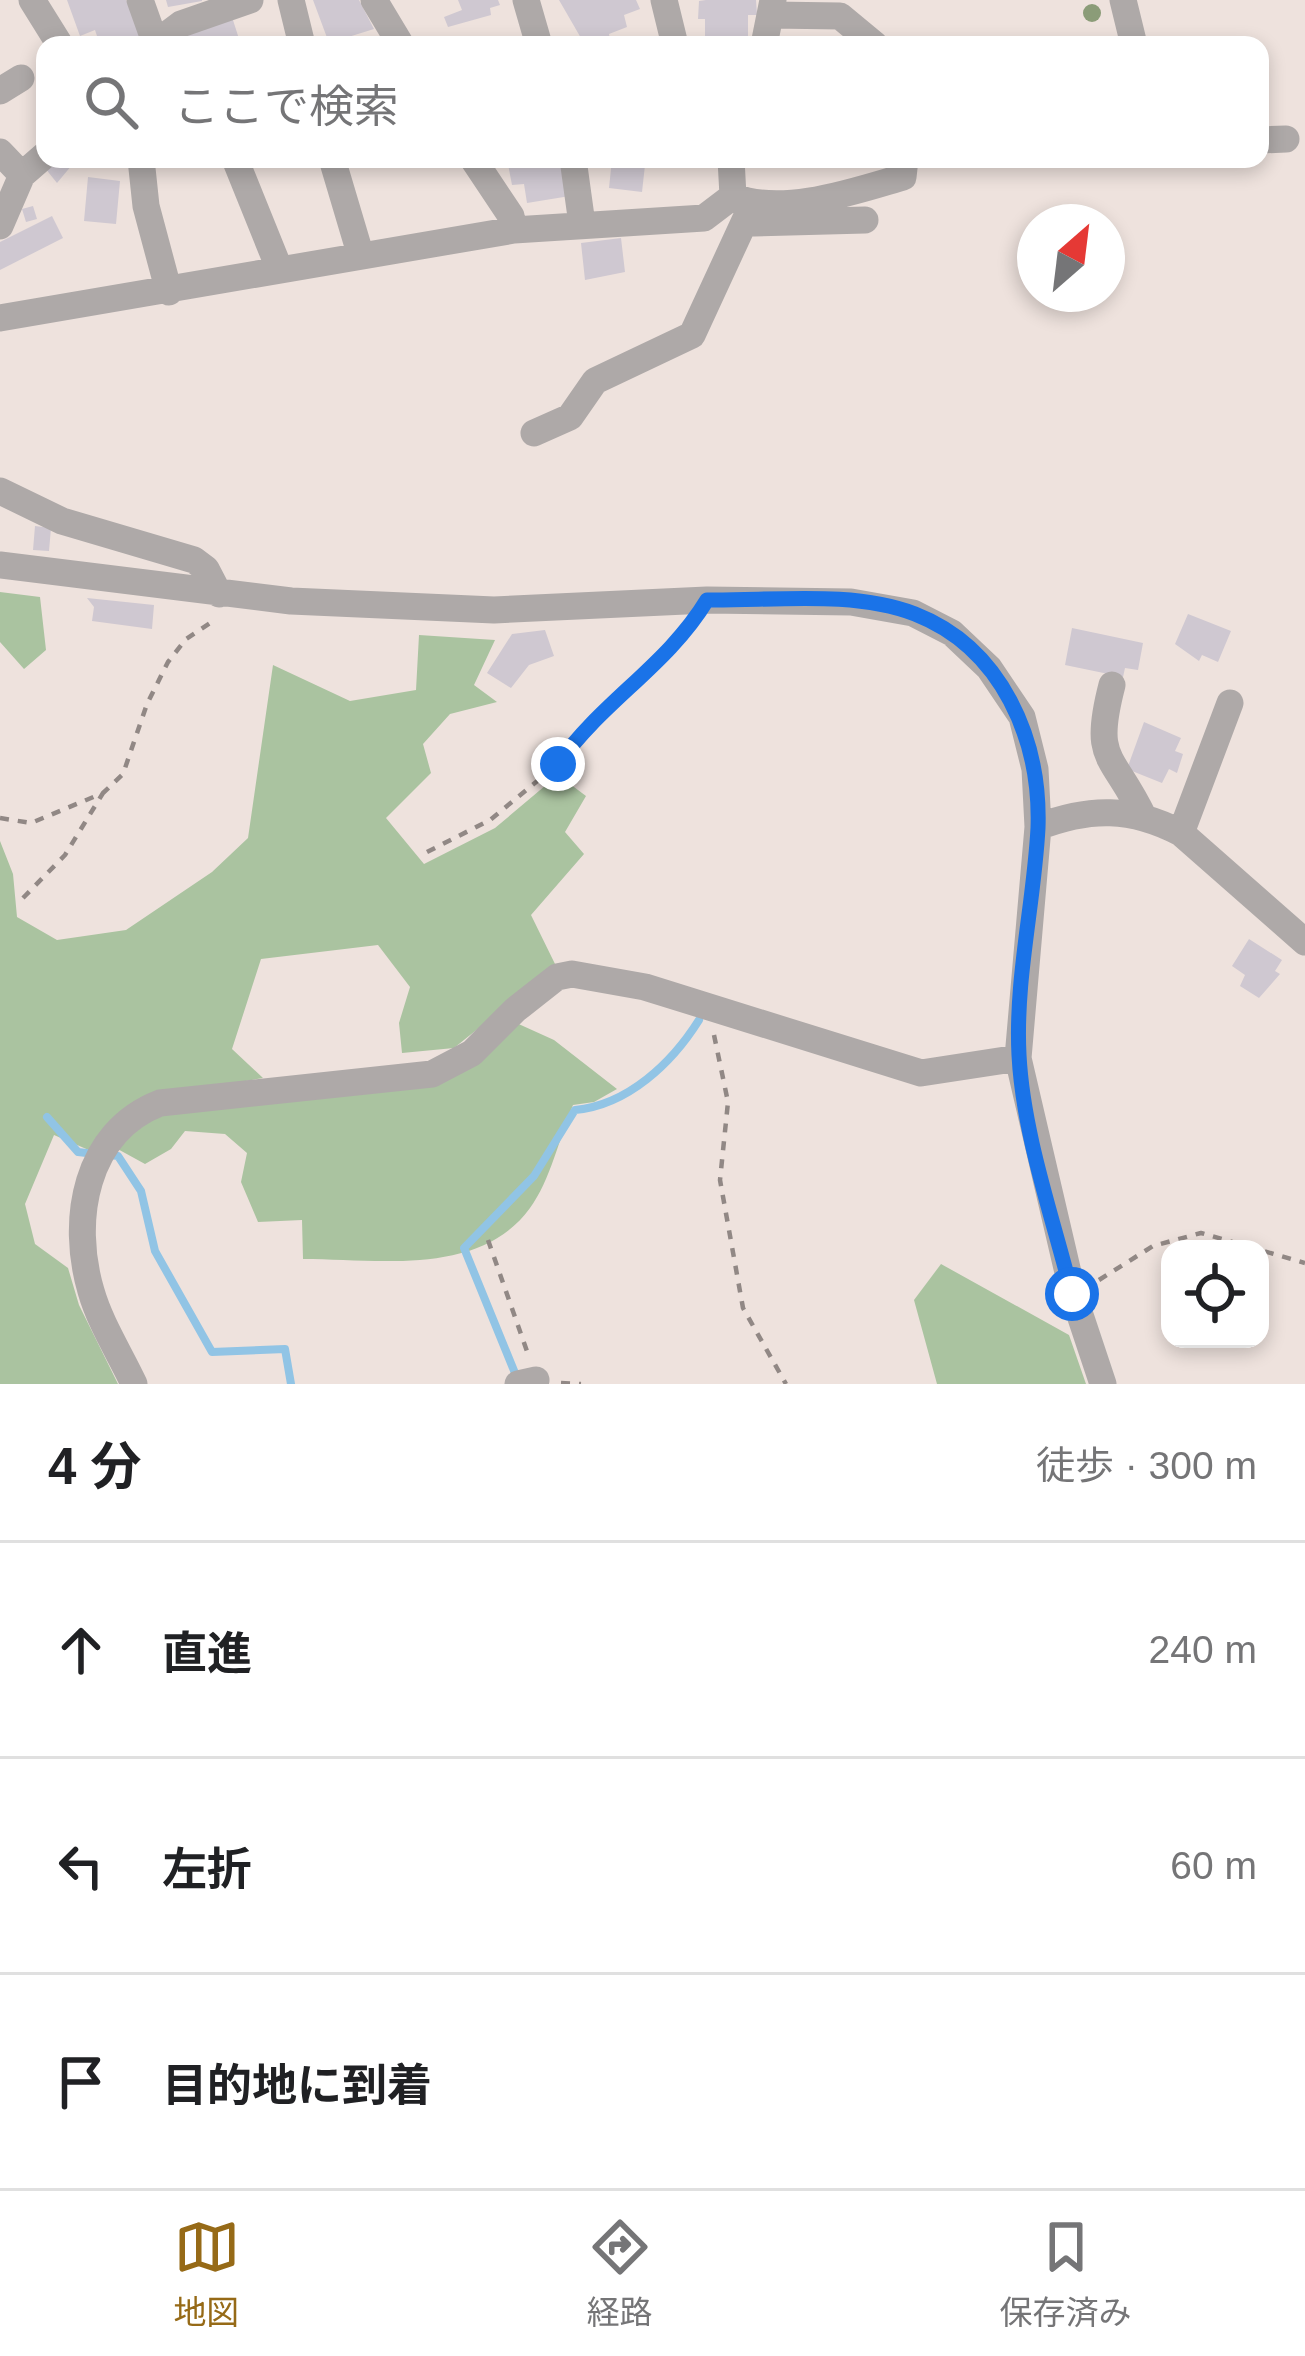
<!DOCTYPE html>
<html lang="ja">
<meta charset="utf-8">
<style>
body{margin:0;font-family:Helvetica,"Noto Sans JP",sans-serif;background:#f2f2f2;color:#202124}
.controls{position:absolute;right:36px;bottom:36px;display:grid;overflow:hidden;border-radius:24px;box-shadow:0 6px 18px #0003}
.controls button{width:108px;height:108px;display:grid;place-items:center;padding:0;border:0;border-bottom:3px solid #e0e0e0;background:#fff;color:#202124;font:60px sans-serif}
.compass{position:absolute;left:1017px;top:204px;width:108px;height:108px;border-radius:50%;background:#fff;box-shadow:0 6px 18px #0003;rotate:28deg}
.stop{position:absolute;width:36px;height:36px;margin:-27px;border:9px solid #1a73e8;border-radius:50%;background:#fff}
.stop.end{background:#1a73e8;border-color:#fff;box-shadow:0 3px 12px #0008}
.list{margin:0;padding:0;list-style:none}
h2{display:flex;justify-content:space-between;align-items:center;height:156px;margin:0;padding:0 48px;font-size:51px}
h2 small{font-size:39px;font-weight:400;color:#757577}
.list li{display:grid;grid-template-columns:78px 1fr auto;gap:36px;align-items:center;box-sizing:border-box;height:216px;padding:0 48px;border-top:3px solid #e0e0e0}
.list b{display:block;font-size:45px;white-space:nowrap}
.list em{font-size:39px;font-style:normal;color:#757577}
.icon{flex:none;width:66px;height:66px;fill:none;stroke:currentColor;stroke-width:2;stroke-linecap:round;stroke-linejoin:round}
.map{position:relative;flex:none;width:1305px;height:1384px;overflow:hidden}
.search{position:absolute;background:#fff;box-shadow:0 6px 18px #0003;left:36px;right:36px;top:36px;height:132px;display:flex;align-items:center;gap:30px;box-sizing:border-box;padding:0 42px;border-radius:24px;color:#757577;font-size:45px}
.sheet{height:804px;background:#fff}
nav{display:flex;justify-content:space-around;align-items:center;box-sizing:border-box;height:168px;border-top:3px solid #e0e0e0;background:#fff;font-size:33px;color:#757577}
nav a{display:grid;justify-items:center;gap:6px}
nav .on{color:#966a17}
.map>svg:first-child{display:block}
.green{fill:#aac3a0}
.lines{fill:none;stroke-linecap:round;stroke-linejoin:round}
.stream{stroke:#91c4e5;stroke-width:8}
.building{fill:#cfc8d1}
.path{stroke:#918885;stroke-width:4.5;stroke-dasharray:9 9;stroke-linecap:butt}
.minor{stroke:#aea9a8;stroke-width:27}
.tree{fill:#8b9c78}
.route{stroke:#1a73e8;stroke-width:15}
</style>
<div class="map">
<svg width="1305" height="1384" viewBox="0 0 1305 1384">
<rect width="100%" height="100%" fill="#eee2dd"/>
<path class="green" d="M0,592l40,5 6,53 -22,19 -24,-27z
M419,635l76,5 -21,45 23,17 -47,12 -27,30 8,29 -45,45 38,46 71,-36 63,-53 28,21 -21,36 19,22 -53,61 25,51 -102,82 -52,5 -3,-30 11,-36 -32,-42 -117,14 -29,90 31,29 -121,21 -51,52 -37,-16 -29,69 10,40 33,24 11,37 39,79h-118v-543l13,33 4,43 40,23 69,-10 86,-58 36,-34 25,-173 77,36 66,-11z
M512,1021l42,19 63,49 -23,13 -21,3c-13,31 -23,76 -43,103 -50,69 -153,51 -227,51l-1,-39 -44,2 -17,-40 6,-29 -22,-19 -40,-3 -14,18 -26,15 -31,-17 55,-40 221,-23z
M941,1264l128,71 17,49h-149l-23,-84z"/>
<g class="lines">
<path class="stream" d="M47,1117l31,35 17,2
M110,1155l8,1 23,35 14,60 57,101 73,-3 6,35
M517,1378l-53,-130 70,-72 41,-66c53,-5 97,-47 124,-90"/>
</g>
<path class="building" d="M67,0h59l21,36 -8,9h-39l-5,-15 -15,6z
M166,0h36v1l-34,6z
M313,0h46l15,29 -45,14z
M458,0h40l2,5 -10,3 1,7 -43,12 -4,-10 18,-7z
M559,0h77l4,9 -16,6 3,12 -18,7 1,5 -25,6z
M706,0h50l1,15h-9v28l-43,1v-25h-7l1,-18z
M232,17l9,28h-54l-6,-12z
M661,37l3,8h-39v-3z
M57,159h20l-20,24 -12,-15z
M507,159h56l7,37 -43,7 -3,-19 -12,1z
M612,159h29l4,6 -3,27 -33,-4z
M88,177l32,4 -4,43 -32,-3z
M33,206l4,13 -11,3 -4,-13z
M52,216l11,22 -63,32v-28z
M621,238l4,34 -40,8 -4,-37z
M35,526l16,2 -2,23 -16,-1z
M87,598l67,7 -2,24 -60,-8 2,-14z
M1188,614l43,17 -13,31 -16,-7 -3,6 -24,-17z
M1072,628l71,15 -5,27 -13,-2 -2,9 -58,-12z
M545,630l9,26 -25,9 -18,23 -24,-15 25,-39z
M1144,722l37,16 -6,13 8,3 -6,19 -8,-4 -7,14 -35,-14z
M1249,939l33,21 -7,11 5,3 -21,24 -19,-12 5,-11 -13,-9z"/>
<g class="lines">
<path class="path" d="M0,818l31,5 72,-30 20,-19 24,-70 21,-42 18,-23 27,-18
M427,852l63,-32 68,-56 25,-35 99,-88 10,-16
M23,898l42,-43 38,-62
M714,1035l14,67 -8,78 23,128 43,76
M488,1240l40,114
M1099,1280l54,-34 48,-13 104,30
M561,1383l20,1"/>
<path class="minor" d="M32,0l28,45
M140,0l15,42
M291,0l11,45
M374,0l27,45
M526,0l13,45
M664,0l11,45
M1123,0l11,45
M773,15l67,1 35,29
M153,45l28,-21 69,-24
M764,45l9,-45
M0,91l21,-13
M1260,140l26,-1
M0,152l22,23
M141,159l5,47 23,86
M235,159l44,109
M332,159l28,94
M473,159l38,57 3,14
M573,159l9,65
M733,196c48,21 122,-5 170,-19l2,-18
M747,202v14l7,7 111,-3
M0,226l22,-51 23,-20
M0,318l514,-88 190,-12 29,-22 -2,-37
M534,433l36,-16 25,-36 97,-46 55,-119
M0,491l62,30 132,39 12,9 13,25
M0,565l291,36 203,9 213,-10 144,2 62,11 39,20 37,35 33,49 13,52 3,58 -20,231 55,236 30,90
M1112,685c-20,77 0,67 31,131
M1038,827c52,-20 93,-20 143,6l124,109
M1181,833l49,-130
M134,1384c-14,-30 -34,-61 -43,-93 -21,-71 -6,-159 69,-188l272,-29 40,-21 43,-43 42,-33 15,-3 73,13 276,86 97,-15
M518,1384l18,-4"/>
</g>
<circle class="tree" cx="1092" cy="13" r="9"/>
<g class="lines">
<path class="route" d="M558,764c44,-63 109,-98 149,-164 65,1 146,-10 208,14 87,34 126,126 123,214 -4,76 -23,151 -19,227 4,79 34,163 53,239"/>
</g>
</svg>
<div class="controls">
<button><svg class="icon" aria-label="locate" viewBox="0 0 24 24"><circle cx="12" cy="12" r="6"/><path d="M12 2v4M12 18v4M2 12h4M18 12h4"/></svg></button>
</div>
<svg class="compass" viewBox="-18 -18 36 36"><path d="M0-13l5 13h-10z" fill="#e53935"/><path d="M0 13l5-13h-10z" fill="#757577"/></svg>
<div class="stop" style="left:1072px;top:1294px"></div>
<div class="stop end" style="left:558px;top:764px"></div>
<div class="search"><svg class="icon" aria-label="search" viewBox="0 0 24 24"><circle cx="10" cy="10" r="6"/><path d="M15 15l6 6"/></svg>ここで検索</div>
</div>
<section class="sheet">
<h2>4 分<small>徒歩 · 300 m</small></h2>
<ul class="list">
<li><svg class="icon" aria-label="ahead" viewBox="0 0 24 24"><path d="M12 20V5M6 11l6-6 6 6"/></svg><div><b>直進</b></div><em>240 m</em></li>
<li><svg class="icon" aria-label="left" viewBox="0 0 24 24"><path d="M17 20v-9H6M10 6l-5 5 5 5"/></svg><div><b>左折</b></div><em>60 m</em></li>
<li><svg class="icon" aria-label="arrive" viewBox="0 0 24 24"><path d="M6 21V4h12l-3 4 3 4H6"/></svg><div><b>目的地に到着</b></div></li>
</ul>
</section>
<nav>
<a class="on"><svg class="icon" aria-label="map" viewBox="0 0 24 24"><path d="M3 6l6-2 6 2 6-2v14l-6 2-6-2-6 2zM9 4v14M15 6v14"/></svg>地図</a>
<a><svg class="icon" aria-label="directions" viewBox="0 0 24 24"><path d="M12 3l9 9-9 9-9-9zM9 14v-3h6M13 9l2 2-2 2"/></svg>経路</a>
<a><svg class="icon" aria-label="saved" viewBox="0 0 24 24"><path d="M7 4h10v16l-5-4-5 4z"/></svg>保存済み</a>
</nav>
